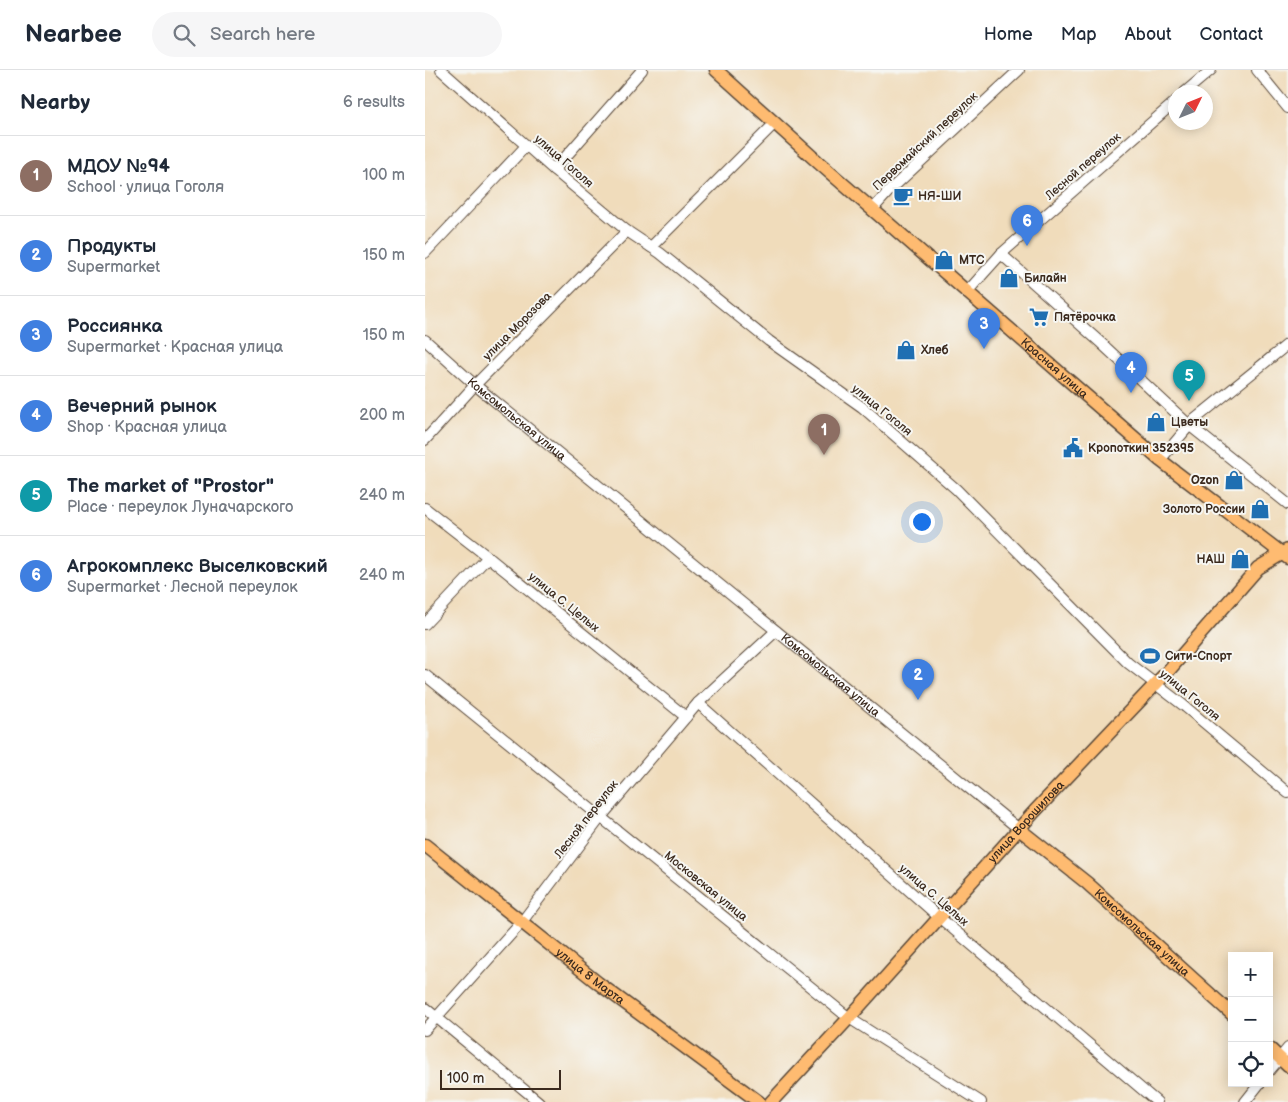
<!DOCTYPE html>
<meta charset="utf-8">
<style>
body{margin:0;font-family:"Balsamiq Sans",sans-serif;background:#f6f6f7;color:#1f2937}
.controls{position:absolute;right:15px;bottom:15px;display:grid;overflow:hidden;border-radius:0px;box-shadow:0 2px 12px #0003}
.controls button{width:45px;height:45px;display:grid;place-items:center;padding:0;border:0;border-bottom:1px solid #e0e1e3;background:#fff;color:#1f2937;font:25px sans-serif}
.compass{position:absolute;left:743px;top:15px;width:45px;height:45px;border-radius:50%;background:#fff;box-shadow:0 2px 12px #0003;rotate:47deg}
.scale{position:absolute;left:15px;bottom:12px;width:121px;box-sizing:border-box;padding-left:5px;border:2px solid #3b2a1e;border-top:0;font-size:14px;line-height:18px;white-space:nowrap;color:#3b2a1e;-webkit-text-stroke:4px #f6f6f2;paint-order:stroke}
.you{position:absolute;left:496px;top:451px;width:18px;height:18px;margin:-12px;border:4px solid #fff;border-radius:50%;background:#1a73e8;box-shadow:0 0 0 8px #1a73e833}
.badge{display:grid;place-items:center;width:32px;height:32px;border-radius:50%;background:#b45309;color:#fff;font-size:16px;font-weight:700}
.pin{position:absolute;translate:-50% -41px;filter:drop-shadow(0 1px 2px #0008)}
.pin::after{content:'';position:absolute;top:26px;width:18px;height:15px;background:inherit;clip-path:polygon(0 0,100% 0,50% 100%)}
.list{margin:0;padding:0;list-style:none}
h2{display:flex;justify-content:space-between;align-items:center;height:65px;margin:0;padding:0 20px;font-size:21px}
h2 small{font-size:16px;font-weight:400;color:#747a83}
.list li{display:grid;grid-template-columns:32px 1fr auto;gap:15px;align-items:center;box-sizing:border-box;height:80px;padding:0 20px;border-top:1px solid #e0e1e3}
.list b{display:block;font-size:19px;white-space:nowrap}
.list p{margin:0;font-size:16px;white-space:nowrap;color:#747a83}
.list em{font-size:16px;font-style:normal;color:#747a83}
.icon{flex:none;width:28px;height:28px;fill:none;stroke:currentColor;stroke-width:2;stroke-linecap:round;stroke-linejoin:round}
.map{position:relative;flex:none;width:863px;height:1032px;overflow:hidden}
header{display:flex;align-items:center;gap:30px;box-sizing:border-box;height:70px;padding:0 25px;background:#fff;border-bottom:1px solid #e0e1e3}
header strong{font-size:24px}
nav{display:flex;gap:28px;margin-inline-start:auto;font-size:18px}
.search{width:350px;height:45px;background:#f6f6f7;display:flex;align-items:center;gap:12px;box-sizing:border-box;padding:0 18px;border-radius:28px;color:#747a83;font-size:19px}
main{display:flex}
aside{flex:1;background:#fff}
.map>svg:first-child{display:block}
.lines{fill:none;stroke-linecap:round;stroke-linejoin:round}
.minor-casing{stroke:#564536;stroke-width:12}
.major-casing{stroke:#564536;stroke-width:15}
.minor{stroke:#fff;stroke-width:10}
.major{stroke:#febb71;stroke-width:12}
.labels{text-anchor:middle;stroke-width:4;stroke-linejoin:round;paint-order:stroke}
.street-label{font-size:12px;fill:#3b2a1e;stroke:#f6f6f2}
.poi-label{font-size:12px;font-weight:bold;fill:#3b2a1e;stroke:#f6f6f2;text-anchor:start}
</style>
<header>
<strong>Nearbee</strong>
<div class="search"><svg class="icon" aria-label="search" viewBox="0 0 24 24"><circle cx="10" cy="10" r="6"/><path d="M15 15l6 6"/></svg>Search here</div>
<nav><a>Home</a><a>Map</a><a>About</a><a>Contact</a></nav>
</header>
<main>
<aside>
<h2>Nearby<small>6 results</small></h2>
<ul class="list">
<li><span class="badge" style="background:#8d6e63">1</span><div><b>МДОУ №94</b><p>School · улица Гоголя</p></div><em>100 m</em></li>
<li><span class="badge" style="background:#3f7fe0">2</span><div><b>Продукты</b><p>Supermarket</p></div><em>150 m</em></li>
<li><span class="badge" style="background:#3f7fe0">3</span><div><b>Россиянка</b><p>Supermarket · Красная улица</p></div><em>150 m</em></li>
<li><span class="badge" style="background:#3f7fe0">4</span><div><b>Вечерний рынок</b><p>Shop · Красная улица</p></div><em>200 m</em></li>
<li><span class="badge" style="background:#0f9aa8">5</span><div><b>The market of &quot;Prostor&quot;</b><p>Place · переулок Луначарского</p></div><em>240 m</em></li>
<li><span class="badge" style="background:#3f7fe0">6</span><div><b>Агрокомплекс Выселковский</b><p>Supermarket · Лесной переулок</p></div><em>240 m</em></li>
</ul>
</aside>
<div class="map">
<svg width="863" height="1032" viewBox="0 0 863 1032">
<rect width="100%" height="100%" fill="#f6f6f2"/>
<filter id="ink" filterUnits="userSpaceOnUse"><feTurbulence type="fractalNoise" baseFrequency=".02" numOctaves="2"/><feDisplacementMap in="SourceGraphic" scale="10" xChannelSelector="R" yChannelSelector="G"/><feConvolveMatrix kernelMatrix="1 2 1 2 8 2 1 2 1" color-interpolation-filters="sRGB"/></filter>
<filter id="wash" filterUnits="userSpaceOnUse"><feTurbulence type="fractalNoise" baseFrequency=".0096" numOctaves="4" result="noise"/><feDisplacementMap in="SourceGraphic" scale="20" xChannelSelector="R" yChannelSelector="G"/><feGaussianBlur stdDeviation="1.12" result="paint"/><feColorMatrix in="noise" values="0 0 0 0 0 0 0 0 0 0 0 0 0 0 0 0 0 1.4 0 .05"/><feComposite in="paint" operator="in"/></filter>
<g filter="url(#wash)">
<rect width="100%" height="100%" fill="#f0dcbb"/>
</g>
<g filter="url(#ink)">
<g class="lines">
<defs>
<g id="minor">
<path d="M16,0l113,100 73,61 33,22 109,88 93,66 94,82 172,174 55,42 105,88"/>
<path d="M832,0l31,38"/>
<path d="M760,22l26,-22"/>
<path d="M129,100l88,-100"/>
<path d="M447,140l18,-20 129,-120"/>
<path d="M226,177l123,-123"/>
<path d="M0,183l101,-107"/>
<path d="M576,184l100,89 88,82 99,79"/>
<path d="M541,223l35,-39 175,-153"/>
<path id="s1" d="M0,270l50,45 544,444"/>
<path d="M0,370l50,-55 152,-154"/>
<path d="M735,390l34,-40 94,-76"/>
<path d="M0,438l63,49 198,160"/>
<path d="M0,554l63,-67"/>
<path d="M0,605l424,343 132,84"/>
<path d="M273,633l242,215 217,184"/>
<path d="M0,938l114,94"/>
<path d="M0,960l96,-107 80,-106 97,-114 78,-72"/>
<path d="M844,1001l19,-23"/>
<path d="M820,1032l15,-19"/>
</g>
<g id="major">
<path id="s2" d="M291,0l103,93 341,297 128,98"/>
<path id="s3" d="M594,759l68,54 145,131"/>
<path id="s4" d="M0,775l173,138 161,119"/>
<path d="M844,978l19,18"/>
<path id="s5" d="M346,1032l78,-84 186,-207 134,-141 89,-102 30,-18"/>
</g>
</defs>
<use href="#minor" class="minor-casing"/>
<use href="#major" class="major-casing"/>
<use href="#minor" class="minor"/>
<use href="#major" class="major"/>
</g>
</g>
<defs>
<symbol id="cafe-bare" viewBox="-9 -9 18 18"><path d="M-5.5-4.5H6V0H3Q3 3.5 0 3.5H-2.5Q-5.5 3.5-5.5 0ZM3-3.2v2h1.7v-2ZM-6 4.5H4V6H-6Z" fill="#1f6fb2" stroke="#f6f6f2" stroke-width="2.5" paint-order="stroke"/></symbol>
<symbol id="shop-bare" viewBox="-9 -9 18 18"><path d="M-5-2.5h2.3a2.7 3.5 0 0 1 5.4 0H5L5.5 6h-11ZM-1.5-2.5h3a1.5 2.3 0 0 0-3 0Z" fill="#1f6fb2" stroke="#f6f6f2" stroke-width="2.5" paint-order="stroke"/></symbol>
<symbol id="supermarket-bare" viewBox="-9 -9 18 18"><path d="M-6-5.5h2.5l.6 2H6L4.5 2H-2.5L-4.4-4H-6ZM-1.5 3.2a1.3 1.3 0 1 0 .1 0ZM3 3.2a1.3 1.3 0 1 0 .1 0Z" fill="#1f6fb2" stroke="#f6f6f2" stroke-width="2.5" paint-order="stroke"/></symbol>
<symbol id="civic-bare" viewBox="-9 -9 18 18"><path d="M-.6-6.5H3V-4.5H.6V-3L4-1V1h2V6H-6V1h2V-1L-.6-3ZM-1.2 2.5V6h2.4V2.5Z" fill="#1f6fb2" stroke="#f6f6f2" stroke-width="2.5" paint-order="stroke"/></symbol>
<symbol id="stadium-bare" viewBox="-9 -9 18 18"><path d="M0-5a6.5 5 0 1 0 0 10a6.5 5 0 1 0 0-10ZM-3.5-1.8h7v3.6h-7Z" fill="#1f6fb2" stroke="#f6f6f2" stroke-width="2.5" paint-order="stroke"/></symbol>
</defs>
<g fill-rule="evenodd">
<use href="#cafe-bare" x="464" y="112" width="28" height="28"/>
<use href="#shop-bare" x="505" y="176" width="28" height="28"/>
<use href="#shop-bare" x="570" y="194" width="28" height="28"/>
<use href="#supermarket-bare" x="600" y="233" width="28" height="28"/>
<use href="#shop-bare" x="467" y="266" width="28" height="28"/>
<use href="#shop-bare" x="717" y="338" width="28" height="28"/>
<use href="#civic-bare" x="634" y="364" width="28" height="28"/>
<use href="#shop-bare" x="795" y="396" width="28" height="28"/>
<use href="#shop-bare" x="821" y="425" width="28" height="28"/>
<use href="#shop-bare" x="801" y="475" width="28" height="28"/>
<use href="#stadium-bare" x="711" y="572" width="28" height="28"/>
</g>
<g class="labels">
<g class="street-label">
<text transform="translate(500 71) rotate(-43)" y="4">Первомайский переулок</text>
<text transform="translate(139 91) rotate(41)" y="4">улица Гоголя</text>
<text transform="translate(658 96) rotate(-41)" y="4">Лесной переулок</text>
<text transform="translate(92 256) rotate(-45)" y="4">улица Морозова</text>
<text dy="4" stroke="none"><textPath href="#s2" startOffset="451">Красная улица</textPath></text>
<text transform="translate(457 340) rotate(39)" y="4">улица Гоголя</text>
<text dy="4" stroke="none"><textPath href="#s1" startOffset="121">Комсомольская улица</textPath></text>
<text transform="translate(139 532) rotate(39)" y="4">улица С. Целых</text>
<text dy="4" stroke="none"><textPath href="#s1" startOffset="526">Комсомольская улица</textPath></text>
<text transform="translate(765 625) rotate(39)" y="4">улица Гоголя</text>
<text transform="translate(161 749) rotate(-52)" y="4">Лесной переулок</text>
<text dy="4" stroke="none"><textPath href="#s5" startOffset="379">улица Ворошилова</textPath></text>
<text transform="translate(281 816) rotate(39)" y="4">Московская улица</text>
<text transform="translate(509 825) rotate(41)" y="4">улица С. Целых</text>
<text dy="4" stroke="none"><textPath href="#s3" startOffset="161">Комсомольская улица</textPath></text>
<text dy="4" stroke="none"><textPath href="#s4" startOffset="211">улица 8 Марта</textPath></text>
</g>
<g class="poi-label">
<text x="493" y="130">НЯ-ШИ</text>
<text x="534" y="194">МТС</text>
<text x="599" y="212">Билайн</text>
<text x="629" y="251">Пятёрочка</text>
<text x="496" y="284">Хлеб</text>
<text x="746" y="356">Цветы</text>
<text x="663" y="382">Кропоткин 352395</text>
<text x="794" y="414" text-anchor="end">Ozon</text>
<text x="820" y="443" text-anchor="end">Золото России</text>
<text x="800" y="493" text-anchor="end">НАШ</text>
<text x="740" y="590">Сити-Спорт</text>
</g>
</g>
</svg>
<div class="controls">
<button>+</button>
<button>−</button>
<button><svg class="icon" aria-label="locate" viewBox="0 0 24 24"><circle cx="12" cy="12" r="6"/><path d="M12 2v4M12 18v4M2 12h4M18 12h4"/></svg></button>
</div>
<svg class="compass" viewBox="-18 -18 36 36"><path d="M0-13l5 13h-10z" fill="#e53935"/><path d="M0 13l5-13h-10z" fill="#747a83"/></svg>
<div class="scale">100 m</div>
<div class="you"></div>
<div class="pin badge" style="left:399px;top:385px;background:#8d6e63">1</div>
<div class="pin badge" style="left:493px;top:630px;background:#3f7fe0">2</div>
<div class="pin badge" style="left:559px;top:279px;background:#3f7fe0">3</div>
<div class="pin badge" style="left:706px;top:323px;background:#3f7fe0">4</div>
<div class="pin badge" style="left:764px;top:331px;background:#0f9aa8">5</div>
<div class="pin badge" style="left:602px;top:176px;background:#3f7fe0">6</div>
</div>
</main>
